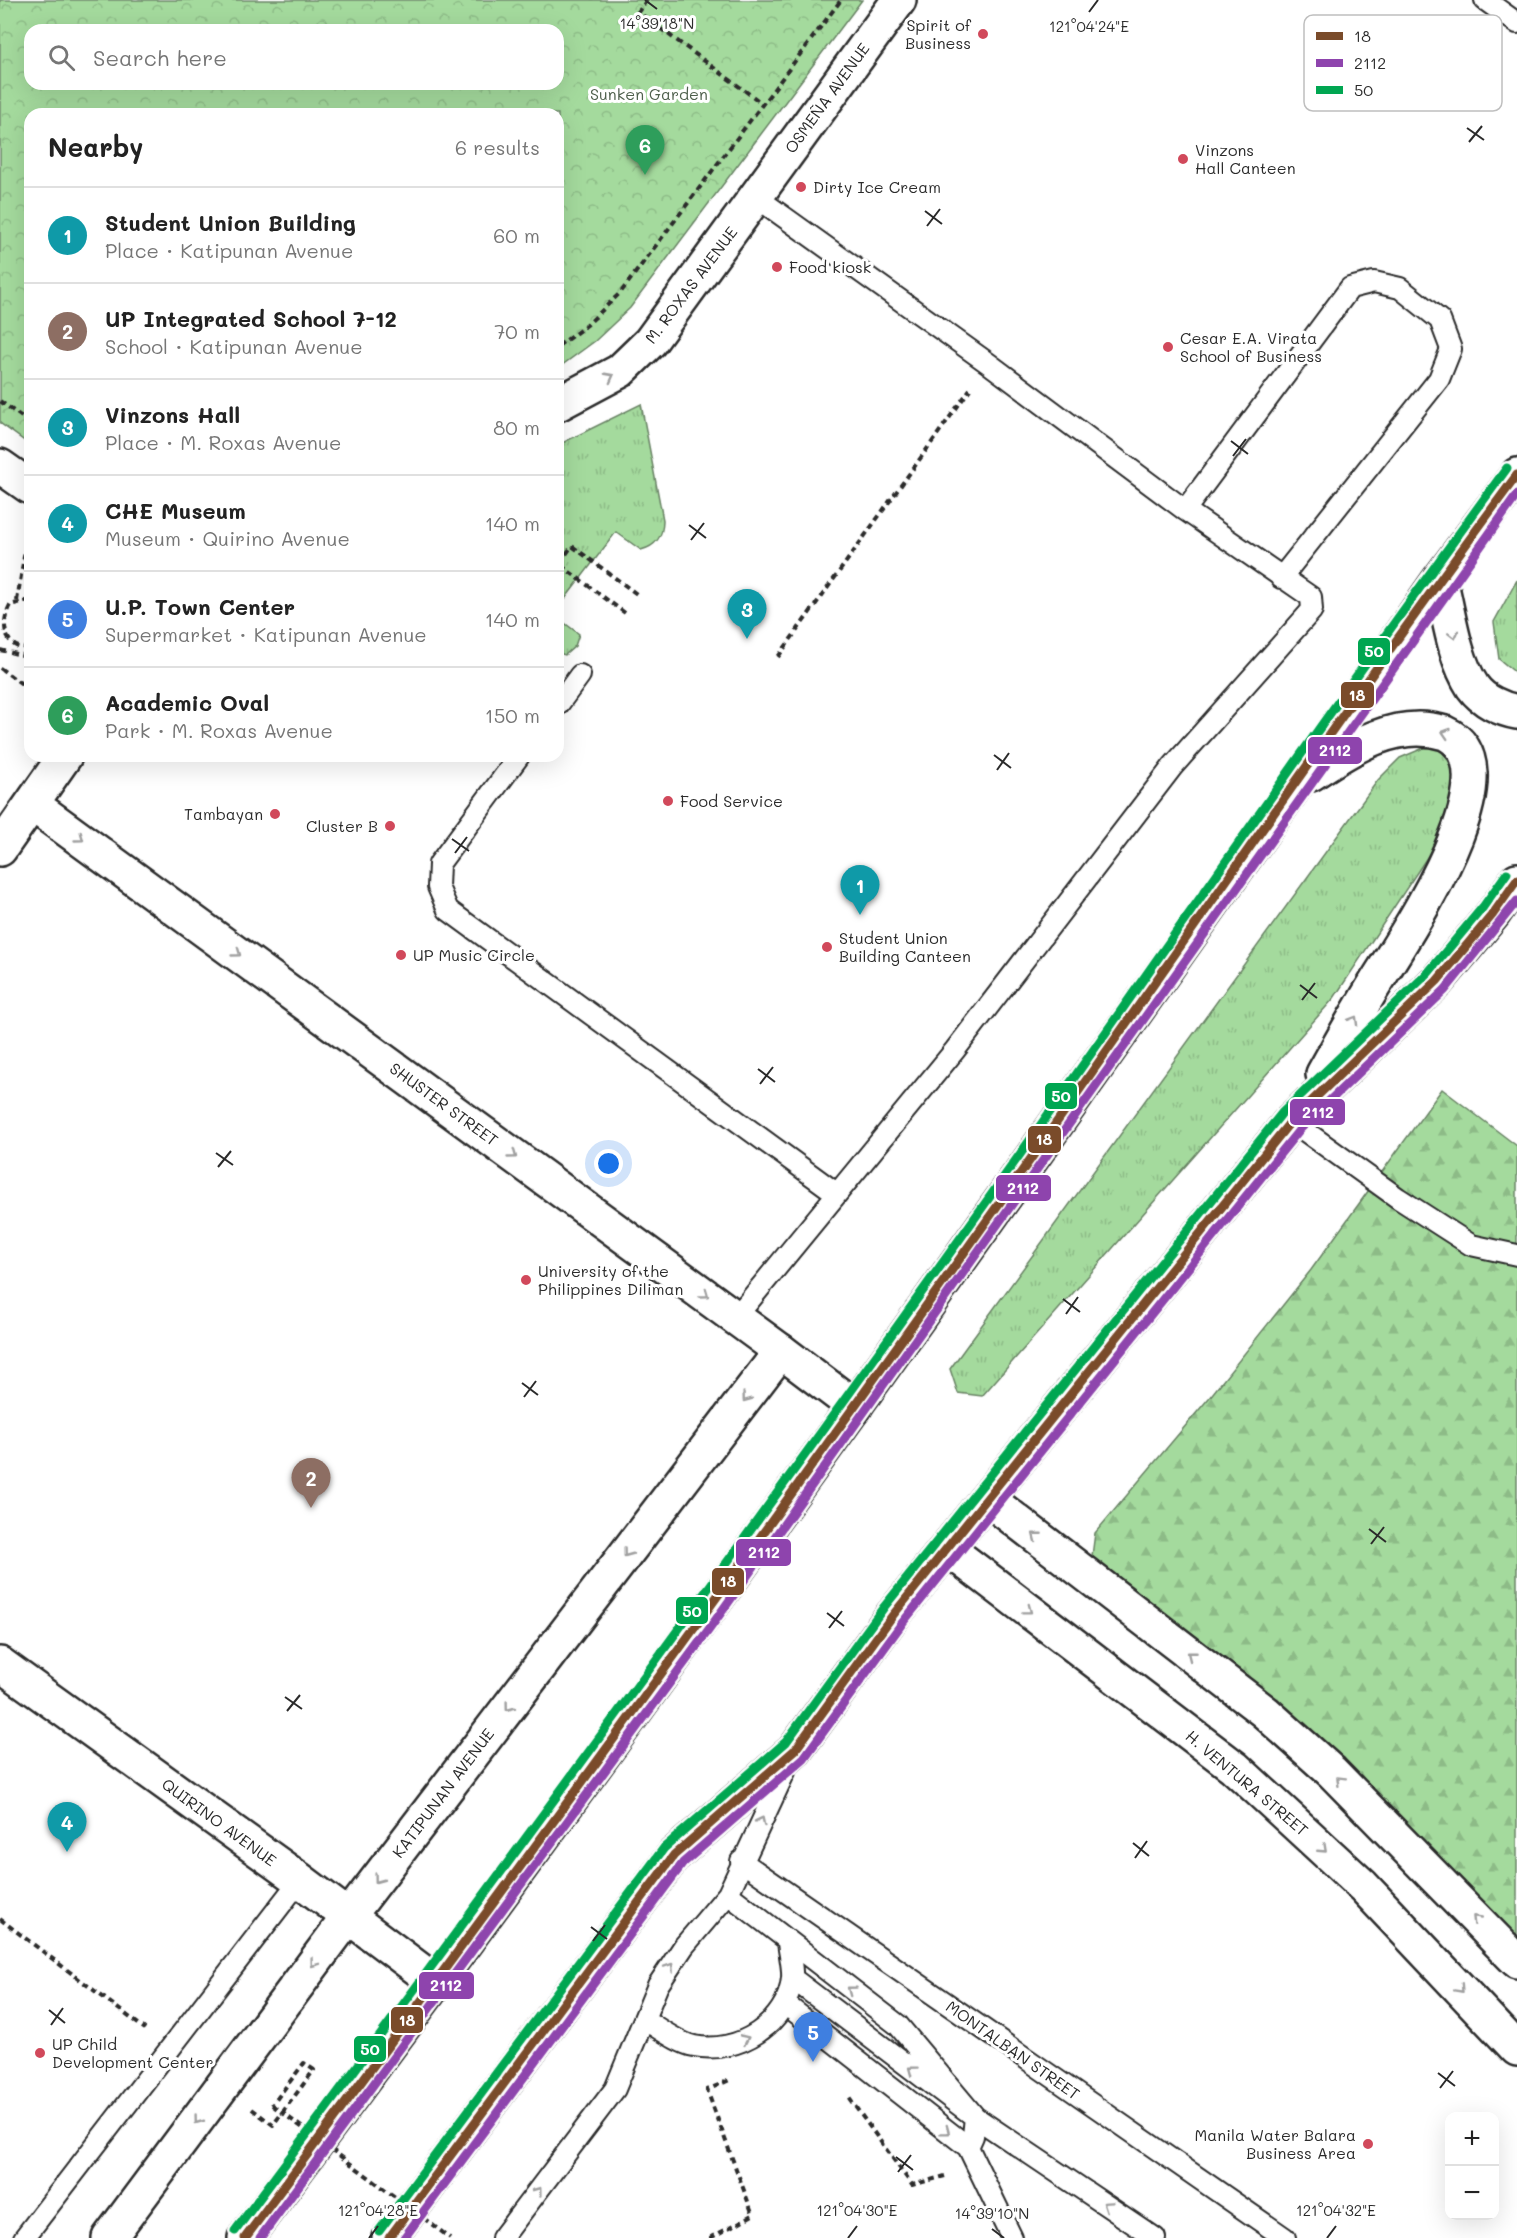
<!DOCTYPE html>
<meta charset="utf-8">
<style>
body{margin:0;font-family:Mali,sans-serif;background:#f6f6f6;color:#222}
.controls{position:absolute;right:18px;bottom:18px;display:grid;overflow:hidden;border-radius:12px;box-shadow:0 6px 24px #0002}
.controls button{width:54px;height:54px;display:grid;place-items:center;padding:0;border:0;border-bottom:2px solid #e0e0e0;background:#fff;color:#222;font:30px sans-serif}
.you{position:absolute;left:609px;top:1164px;width:21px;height:21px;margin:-15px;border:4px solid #fff;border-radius:50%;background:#1a73e8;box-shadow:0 0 0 9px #1a73e833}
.badge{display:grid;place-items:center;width:39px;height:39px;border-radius:50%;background:#111827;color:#fff;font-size:20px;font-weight:700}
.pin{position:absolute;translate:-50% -50px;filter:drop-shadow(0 2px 3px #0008)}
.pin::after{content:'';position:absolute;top:32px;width:21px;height:18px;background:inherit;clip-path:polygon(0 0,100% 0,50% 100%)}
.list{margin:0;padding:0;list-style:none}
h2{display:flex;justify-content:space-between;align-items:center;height:78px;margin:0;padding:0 24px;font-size:26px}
h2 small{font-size:20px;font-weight:400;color:#767676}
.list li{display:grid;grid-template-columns:39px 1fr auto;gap:18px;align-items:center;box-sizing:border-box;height:96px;padding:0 24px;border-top:2px solid #e0e0e0}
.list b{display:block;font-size:22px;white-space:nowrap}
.list p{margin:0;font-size:20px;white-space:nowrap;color:#767676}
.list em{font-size:20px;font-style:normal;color:#767676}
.icon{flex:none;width:33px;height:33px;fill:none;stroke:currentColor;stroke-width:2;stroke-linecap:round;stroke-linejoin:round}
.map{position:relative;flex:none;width:1517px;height:2238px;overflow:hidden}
.search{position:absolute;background:#fff;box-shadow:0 6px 24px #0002;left:24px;top:24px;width:540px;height:66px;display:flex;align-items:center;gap:15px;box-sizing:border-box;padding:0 21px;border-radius:18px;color:#767676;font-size:22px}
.panel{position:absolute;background:#fff;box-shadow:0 6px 24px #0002;left:24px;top:108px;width:540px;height:654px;border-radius:18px}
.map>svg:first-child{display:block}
.grass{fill:url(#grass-tufts);stroke:#688264;stroke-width:1.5}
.forest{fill:url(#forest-firs);stroke:#688264;stroke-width:1.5}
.park{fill:url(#park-crowns);stroke:#688264;stroke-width:1.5;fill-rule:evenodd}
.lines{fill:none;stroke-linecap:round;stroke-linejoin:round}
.service-casing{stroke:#2b2b2b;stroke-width:24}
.minor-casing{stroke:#2b2b2b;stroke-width:38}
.tertiary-casing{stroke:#2b2b2b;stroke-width:38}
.primary-casing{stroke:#2b2b2b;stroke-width:38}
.path{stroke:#2b2b2b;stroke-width:4;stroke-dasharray:6 4.5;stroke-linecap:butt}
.service{stroke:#fff;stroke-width:20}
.minor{stroke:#fff;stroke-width:33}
.tertiary{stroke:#fff;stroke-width:33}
.primary{stroke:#fff;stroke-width:33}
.path-bridge{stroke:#2b2b2b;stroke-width:4;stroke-dasharray:6 4.5;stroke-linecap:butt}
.bus-1-casing{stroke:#fff;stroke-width:14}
.bus-2-casing{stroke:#fff;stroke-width:14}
.bus-3-casing{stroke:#fff;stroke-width:14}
.bus-1{stroke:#7a4b2a;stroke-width:9}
.bus-2{stroke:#8e44ad;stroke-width:9}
.bus-3{stroke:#00a651;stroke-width:9}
.oneway{stroke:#a0a0a0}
.ticks{fill:none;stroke:#2b2b2b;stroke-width:2}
.poi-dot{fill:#d1495b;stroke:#fff;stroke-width:2}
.labels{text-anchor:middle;stroke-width:6;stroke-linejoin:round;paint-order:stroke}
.poi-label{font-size:16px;fill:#2b2b2b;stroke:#fff;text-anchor:start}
.park-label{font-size:16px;fill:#4f604d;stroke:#fff}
.street-label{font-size:16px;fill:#2b2b2b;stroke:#fff}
.key{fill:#fff;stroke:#bfbfbf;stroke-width:1.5}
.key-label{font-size:16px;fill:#2b2b2b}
.ticks-label{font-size:15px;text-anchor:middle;fill:#2b2b2b;stroke:#fff;stroke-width:6;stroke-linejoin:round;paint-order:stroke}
.line-badge{stroke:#fff;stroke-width:2}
.badge-label{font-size:16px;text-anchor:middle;font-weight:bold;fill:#fff}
</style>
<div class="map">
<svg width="1517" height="2238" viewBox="0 0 1517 2238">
<defs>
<pattern id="grass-tufts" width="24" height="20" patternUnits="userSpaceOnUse" patternTransform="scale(1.5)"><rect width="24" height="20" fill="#a4da9d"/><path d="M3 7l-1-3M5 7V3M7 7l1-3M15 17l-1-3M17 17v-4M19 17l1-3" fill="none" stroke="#8dbb87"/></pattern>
<pattern id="forest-firs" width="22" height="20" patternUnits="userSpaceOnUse" patternTransform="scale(1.5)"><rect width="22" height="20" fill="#a4da9d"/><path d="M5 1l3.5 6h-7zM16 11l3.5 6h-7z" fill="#8dbb87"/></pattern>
<pattern id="park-crowns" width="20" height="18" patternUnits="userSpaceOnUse" patternTransform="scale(1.5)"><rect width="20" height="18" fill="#a4da9d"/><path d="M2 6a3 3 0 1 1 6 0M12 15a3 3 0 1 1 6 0" fill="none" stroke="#8dbb87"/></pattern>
</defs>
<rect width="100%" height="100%" fill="#fff"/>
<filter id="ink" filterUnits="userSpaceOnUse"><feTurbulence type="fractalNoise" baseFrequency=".0167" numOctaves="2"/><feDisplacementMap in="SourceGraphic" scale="12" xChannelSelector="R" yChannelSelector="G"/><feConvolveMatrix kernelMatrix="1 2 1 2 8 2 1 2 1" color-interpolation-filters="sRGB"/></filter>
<g filter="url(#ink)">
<path class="grass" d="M641,404l22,116c0,16 -6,26 -22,30l-25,-18 -58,76v-163z
M1517,580v94l-18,-15 -5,-37z
M558,618l21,16 -4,12 -10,9 -7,-2z
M1426,747l26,5 12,29 -11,37 -119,180 -352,398 -24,-3 -8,-24 428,-589 22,-22z"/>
<path class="forest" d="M1442,1089l75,57v792l-200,-204 -226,-170 4,-31 114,-135 102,-128z"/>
<path class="park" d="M0,0h862l-232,308 -35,33 -37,27v-254h-528v331l-30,-22zM30,30h528v54h-528z"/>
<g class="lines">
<defs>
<path id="service" d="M1485,0l32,23
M1185,510l165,-222 24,-6 26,6 40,32 11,29 -12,30 -158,199
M558,705l22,-30
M519,756l-80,108 -1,23 10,23 388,283
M1291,1121l107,77 73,47 46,10
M736,1317l219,-267 218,-284 139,-156 -1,-13 -126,-87 -197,-147 -232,-166
M741,1861l544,377
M728,1894l170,131 77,92 -2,19 -5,11
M792,1978l183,139 180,121
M785,2004l183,143 44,91
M645,2020c14,8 33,23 49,26 43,9 94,-22 98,-68 1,-11 -3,-25 -4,-36
M24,2238l276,-358
M502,2238l113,-149 43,-104 26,-39 44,-52 61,-131"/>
<path id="minor" d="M32,804l749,547
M0,849l65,-93
M0,1664l300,216 137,103"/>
<path id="tertiary" d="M558,404l62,-33 30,-29 249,-342
M0,466l30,21
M988,1499l277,213 67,60 185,189
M948,1549l286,218 129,119 154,163
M109,2238l240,-322 432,-565 74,56"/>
<path id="primary" d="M1440,579c9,34 13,78 33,108 10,14 28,22 44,25
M1311,774c39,-26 85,-56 134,-41 72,32 -31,188 -60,235 -22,34 -42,70 -62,106
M245,2238c410,-545 804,-1101 1195,-1659l77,-104
M389,2238l285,-383 121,-105 98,-135 398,-494 146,-140 56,-67 24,-34"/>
</defs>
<use href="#service" class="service-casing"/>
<use href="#minor" class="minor-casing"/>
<use href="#tertiary" class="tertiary-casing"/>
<use href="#primary" class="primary-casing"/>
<path class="path" d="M647,0l-9,12 125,92
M558,346l29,-21 34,-33 220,-292
M0,401l30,22
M558,547l8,8
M30,600l-20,5c-10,18 -6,46 20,43
M17,601l8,-51
M625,613l-66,-49 13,-18 66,49
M0,650l30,7
M778,657l192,-268
M0,668l30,22
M180,756h48
M0,1919l145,110
M849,2098l63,87 33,-9
M252,2109l21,16 41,-55 -10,-7 -32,42
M710,2238l43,-23 -46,-125 25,-11"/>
<use href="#service" class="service"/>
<use href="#minor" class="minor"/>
<use href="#tertiary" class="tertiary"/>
<use href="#primary" class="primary"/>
<path class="path-bridge" d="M272,2105l178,133"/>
<defs>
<path id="bus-1" d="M245,2238c255,-341 506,-685 753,-1033 173,-243 341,-490 519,-730
M389,2238l285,-383 121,-105 98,-135 398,-494 146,-140 56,-67 24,-34"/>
<path id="bus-2" d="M260,2238l450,-610 807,-1133
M404,2238l279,-375 121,-105 99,-136 397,-493 145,-139 72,-89"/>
<path id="bus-3" d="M235,2231c255,-342 507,-686 754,-1033 173,-243 341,-490 518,-730
M379,2231l285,-383 122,-106 98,-135 398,-494 146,-140 55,-66 24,-34"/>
</defs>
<use href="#bus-1" class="bus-1-casing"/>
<use href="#bus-2" class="bus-2-casing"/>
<use href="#bus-3" class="bus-3-casing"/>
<use href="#bus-1" class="bus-1"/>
<use href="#bus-2" class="bus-2"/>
<use href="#bus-3" class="bus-3"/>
</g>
<defs><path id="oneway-chevron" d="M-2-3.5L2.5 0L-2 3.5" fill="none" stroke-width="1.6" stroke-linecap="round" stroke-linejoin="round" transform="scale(1.5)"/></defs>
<g class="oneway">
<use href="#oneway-chevron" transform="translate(610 377) rotate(-28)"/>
<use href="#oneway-chevron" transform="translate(1454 635) rotate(76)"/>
<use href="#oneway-chevron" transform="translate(1446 733) rotate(-162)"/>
<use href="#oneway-chevron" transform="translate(80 838) rotate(36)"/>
<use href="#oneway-chevron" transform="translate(237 953) rotate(36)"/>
<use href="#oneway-chevron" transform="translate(1354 1020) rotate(-60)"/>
<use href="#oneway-chevron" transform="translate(513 1155) rotate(36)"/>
<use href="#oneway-chevron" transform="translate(705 1294) rotate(36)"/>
<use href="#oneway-chevron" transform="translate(746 1398) rotate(127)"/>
<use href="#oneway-chevron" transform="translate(1036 1536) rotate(-142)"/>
<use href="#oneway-chevron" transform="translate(627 1553) rotate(127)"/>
<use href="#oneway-chevron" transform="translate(1028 1610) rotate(37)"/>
<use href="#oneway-chevron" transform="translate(1191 1655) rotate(-142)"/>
<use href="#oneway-chevron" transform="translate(509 1707) rotate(127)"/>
<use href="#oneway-chevron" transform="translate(1340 1780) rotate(-135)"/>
<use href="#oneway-chevron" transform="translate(761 1821) rotate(-64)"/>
<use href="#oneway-chevron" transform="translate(1323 1849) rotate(43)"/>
<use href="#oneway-chevron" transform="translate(378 1879) rotate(127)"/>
<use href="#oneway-chevron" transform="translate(1476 1919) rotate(-134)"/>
<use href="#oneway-chevron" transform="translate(314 1963) rotate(127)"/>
<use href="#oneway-chevron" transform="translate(670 1967) rotate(-56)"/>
<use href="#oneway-chevron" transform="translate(1460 1989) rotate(47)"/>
<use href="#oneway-chevron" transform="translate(851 1990) rotate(-143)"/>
<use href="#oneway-chevron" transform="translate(745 2039) rotate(-25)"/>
<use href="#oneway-chevron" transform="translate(912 2070) rotate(-143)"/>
<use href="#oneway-chevron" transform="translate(198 2120) rotate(127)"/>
<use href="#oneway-chevron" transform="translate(946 2131) rotate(37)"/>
<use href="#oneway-chevron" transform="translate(538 2191) rotate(-53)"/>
<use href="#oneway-chevron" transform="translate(1107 2205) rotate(-146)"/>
</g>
</g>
<path class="ticks" d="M645,0l12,9M1089,12l9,-12M1467,128l17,12M1469,142l13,-16M925,211l17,13M927,226l13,-17M1231,441l17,13M1233,456l13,-17M689,525l17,13M691,540l13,-17M994,755l17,13M997,770l12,-17M452,839l17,12M455,853l12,-16M1300,985l17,13M1302,1000l13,-17M758,1069l17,13M760,1084l13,-17M216,1153l17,12M218,1167l13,-16M1063,1299l17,13M1066,1314l12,-17M522,1383l16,12M524,1397l12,-16M1369,1529l17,13M1371,1544l13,-17M827,1613l17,13M829,1628l13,-17M285,1697l17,12M287,1711l13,-16M1133,1843l16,13M1135,1858l12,-17M591,1927l16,12M593,1941l12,-16M49,2010l16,13M51,2025l12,-17M1438,2073l17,13M1440,2088l13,-17M896,2157l17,13M898,2172l13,-17M992,2229l12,9M369,2238l9,-12M848,2238l9,-12M1327,2238l9,-12"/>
<g class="poi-dot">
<circle cx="983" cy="34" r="6"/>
<circle cx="1183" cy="159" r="6"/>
<circle cx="801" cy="187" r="6"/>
<circle cx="777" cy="267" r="6"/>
<circle cx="1168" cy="347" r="6"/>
<circle cx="668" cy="801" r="6"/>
<circle cx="275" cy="814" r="6"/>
<circle cx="390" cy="826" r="6"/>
<circle cx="827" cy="947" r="6"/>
<circle cx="401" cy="955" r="6"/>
<circle cx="526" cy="1280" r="6"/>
<circle cx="40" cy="2053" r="6"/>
<circle cx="1368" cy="2144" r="6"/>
</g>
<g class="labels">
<g class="poi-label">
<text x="971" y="31" text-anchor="end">Spirit of<tspan x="971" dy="18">Business</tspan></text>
<text x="1195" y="156">Vinzons<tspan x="1195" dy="18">Hall Canteen</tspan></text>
<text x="813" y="193">Dirty Ice Cream</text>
<text x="789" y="273">Food kiosk</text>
<text x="1180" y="344">Cesar E.A. Virata<tspan x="1180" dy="18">School of Business</tspan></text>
<text x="680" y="807">Food Service</text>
<text x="263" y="820" text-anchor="end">Tambayan</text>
<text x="378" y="832" text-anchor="end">Cluster B</text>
<text x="839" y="944">Student Union<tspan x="839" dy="18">Building Canteen</tspan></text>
<text x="413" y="961">UP Music Circle</text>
<text x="538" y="1277">University of the<tspan x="538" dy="18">Philippines Diliman</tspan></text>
<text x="52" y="2050">UP Child<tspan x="52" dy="18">Development Center</tspan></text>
<text x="1356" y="2141" text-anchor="end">Manila Water Balara<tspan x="1356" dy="18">Business Area</tspan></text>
</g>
<g class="park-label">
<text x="649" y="100">Sunken Garden</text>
</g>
<g class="street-label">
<text transform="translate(827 98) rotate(-54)" y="6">OSMEÑA AVENUE</text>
<text transform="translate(691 285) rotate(-53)" y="6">M. ROXAS AVENUE</text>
<text transform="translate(444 1104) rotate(36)" y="6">SHUSTER STREET</text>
<text transform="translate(1247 1783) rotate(40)" y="6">H. VENTURA STREET</text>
<text transform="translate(443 1793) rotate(-53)" y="6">KATIPUNAN AVENUE</text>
<text transform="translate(219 1822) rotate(36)" y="6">QUIRINO AVENUE</text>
<text transform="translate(1013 2050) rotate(35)" y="6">MONTALBAN STREET</text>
</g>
</g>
<rect x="1304" y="15" width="198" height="96" rx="9" class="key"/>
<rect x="1316" y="32" width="27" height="8" fill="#7a4b2a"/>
<rect x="1316" y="59" width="27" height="8" fill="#8e44ad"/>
<rect x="1316" y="86" width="27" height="8" fill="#00a651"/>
<g class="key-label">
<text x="1354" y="42">18</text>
<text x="1354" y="69">2112</text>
<text x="1354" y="96">50</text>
</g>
<g class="ticks-label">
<text x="657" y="29">14°39'18"N</text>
<text x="1089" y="32">121°04'24"E</text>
<text x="378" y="2216">121°04'28"E</text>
<text x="857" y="2216">121°04'30"E</text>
<text x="1336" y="2216">121°04'32"E</text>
<text x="992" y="2219">14°39'10"N</text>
</g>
<g class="line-badge">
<rect x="1357" y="637" width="34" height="29" rx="6" fill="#00a651"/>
<rect x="1340" y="681" width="35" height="28" rx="6" fill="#7a4b2a"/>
<rect x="1307" y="736" width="56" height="29" rx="6" fill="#8e44ad"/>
<rect x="1044" y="1082" width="34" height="28" rx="6" fill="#00a651"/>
<rect x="1289" y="1098" width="57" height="28" rx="6" fill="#8e44ad"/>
<rect x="1027" y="1125" width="35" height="29" rx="6" fill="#7a4b2a"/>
<rect x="995" y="1174" width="57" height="28" rx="6" fill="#8e44ad"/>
<rect x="735" y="1538" width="57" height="29" rx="6" fill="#8e44ad"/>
<rect x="711" y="1567" width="34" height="29" rx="6" fill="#7a4b2a"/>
<rect x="675" y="1596" width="34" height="29" rx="6" fill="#00a651"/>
<rect x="418" y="1971" width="57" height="29" rx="6" fill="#8e44ad"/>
<rect x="390" y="2006" width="34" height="28" rx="6" fill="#7a4b2a"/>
<rect x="353" y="2035" width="34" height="28" rx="6" fill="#00a651"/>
</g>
<g class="badge-label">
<text x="1374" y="657">50</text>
<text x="1357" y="701">18</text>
<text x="1335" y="756">2112</text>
<text x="1061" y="1102">50</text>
<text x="1318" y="1118">2112</text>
<text x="1044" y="1145">18</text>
<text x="1023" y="1194">2112</text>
<text x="764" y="1558">2112</text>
<text x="728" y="1587">18</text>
<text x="692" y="1617">50</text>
<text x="446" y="1991">2112</text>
<text x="407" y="2026">18</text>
<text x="370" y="2055">50</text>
</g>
</svg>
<div class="controls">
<button>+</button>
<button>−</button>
</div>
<div class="you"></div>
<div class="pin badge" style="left:860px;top:915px;background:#0f9aa8">1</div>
<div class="pin badge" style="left:311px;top:1508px;background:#8d6e63">2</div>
<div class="pin badge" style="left:747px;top:639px;background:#0f9aa8">3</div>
<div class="pin badge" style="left:67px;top:1852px;background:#0f9aa8">4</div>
<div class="pin badge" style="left:813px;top:2062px;background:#3f7fe0">5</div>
<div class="pin badge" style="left:645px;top:175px;background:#2e9e5b">6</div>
<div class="search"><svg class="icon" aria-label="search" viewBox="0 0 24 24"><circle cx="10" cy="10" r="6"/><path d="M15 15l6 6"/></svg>Search here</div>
<section class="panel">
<h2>Nearby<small>6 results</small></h2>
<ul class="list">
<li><span class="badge" style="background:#0f9aa8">1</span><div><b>Student Union Building</b><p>Place · Katipunan Avenue</p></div><em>60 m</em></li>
<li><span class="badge" style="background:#8d6e63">2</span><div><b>UP Integrated School 7-12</b><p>School · Katipunan Avenue</p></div><em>70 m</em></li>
<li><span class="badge" style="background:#0f9aa8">3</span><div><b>Vinzons Hall</b><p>Place · M. Roxas Avenue</p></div><em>80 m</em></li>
<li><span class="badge" style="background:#0f9aa8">4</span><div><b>CHE Museum</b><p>Museum · Quirino Avenue</p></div><em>140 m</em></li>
<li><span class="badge" style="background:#3f7fe0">5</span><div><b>U.P. Town Center</b><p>Supermarket · Katipunan Avenue</p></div><em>140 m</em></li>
<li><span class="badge" style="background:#2e9e5b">6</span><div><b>Academic Oval</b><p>Park · M. Roxas Avenue</p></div><em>150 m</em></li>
</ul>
</section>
</div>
